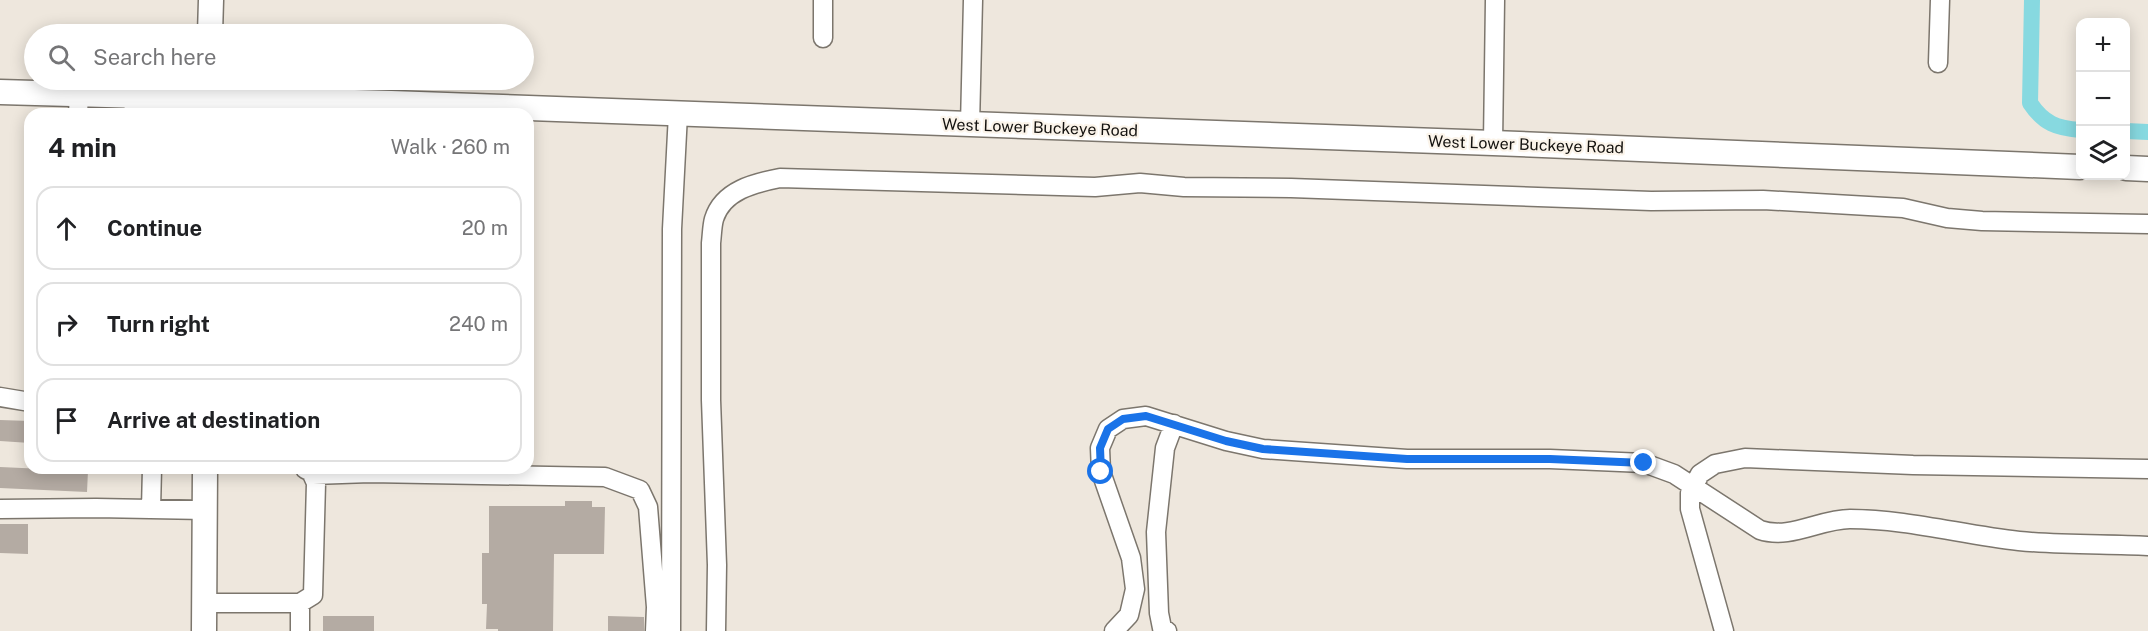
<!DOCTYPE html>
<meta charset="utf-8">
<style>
body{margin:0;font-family:"Public Sans",sans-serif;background:#f2f2f2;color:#202124}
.controls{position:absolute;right:18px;top:18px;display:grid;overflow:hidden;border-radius:12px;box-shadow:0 3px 15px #0003}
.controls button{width:54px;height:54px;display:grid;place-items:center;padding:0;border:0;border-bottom:2px solid #e0e0e0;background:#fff;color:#202124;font:30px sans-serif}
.stop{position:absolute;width:18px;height:18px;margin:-14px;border:4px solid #1a73e8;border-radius:50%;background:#fff}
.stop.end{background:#1a73e8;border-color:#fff;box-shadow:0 2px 6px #0008}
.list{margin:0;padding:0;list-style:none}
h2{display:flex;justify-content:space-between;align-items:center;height:78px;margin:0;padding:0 24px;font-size:26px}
h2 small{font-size:20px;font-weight:400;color:#757577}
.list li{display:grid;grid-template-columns:39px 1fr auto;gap:18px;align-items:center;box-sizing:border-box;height:84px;margin:0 12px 12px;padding:0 12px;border:2px solid #e0e0e0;border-radius:18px}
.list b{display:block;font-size:22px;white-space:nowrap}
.list em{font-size:20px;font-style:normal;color:#757577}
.icon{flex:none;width:33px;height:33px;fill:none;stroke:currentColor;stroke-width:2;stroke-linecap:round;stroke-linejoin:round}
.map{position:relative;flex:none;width:2148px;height:631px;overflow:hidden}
.search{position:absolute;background:#fff;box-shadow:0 3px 15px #0003;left:24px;top:24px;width:510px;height:66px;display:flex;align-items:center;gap:15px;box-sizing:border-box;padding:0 21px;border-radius:33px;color:#757577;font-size:22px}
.panel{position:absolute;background:#fff;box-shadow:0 3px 15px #0003;left:24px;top:108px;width:510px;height:366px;border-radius:18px}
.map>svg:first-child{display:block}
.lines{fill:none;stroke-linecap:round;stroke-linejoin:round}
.canal{stroke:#87d9e0;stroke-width:16}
.building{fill:#b4aba3}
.minor-casing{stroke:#7c766d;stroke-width:21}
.major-casing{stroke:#7c766d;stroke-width:27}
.minor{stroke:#fff;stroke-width:18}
.major{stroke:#fff;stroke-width:24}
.route{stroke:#1a73e8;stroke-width:8}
.labels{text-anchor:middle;stroke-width:4.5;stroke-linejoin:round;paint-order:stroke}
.street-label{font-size:16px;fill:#14120f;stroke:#fbf4ea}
</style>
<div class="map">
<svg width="2148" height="631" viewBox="0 0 2148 631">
<rect width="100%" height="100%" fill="#eee7dd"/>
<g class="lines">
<path class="canal" d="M2032,0l-2,103c14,21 27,25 50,27
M2126,131l22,1"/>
</g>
<path class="building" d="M0,420l30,1v22l-30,-2z
M0,467l88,4 -1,21 -87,-4z
M565,501h27v6h13l-1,47h-50l-1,77h-55v-2h-12l1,-25h-5v-51h7v-47h76z
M0,524h28v30l-28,-1z
M323,616h51v15h-51z
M608,616l36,1v14h-36z"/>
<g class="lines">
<defs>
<path id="minor" d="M823,38v-38
M1938,63l2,-63
M78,114l1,-20
M133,114l2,-19
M970,125l3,-125
M1493,143l2,-143
M0,397l30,5
M313,475l57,-2 235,4 35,13 8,17 8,100 -1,24
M0,509l96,-1 109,2
M151,509l1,-41
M204,603h96l13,-8 3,-112 -5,-11 -6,-3
M300,603v28
M671,631l1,-402 6,-115
M716,631l1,-66 -6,-165v-157c1,-8 1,-17 3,-24 9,-29 41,-36 66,-41l315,9 45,-4 44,4 107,1 360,13 112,-1 140,8 44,10 35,3 166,3
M1114,631l15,-16 6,-26 -4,-31 -30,-86 -1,-24 8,-19 15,-10 23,-3 80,25 37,8 144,10h143l94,4 30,11 86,56c30,10 60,-11 90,-11 57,0 113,16 169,22 43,4 86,3 129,5
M1167,631l-5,-3 -3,-15 -3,-81 9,-84 9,-24
M1724,631l-34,-122v-16l10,-19 15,-10 30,-6 168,7 235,4"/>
<path id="major" d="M210,34l1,-34
M0,92l391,11 1102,40 587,24
M2126,168l22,1
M204,631l1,-163"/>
</defs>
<use href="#minor" class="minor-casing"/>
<use href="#major" class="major-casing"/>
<use href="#minor" class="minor"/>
<use href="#major" class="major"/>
</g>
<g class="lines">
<path class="route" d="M1101,472l-1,-24 8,-19 15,-10 23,-3 80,25 37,8 144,10h143l94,4"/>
</g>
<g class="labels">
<g class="street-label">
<text transform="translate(1040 127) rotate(2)" y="6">West Lower Buckeye Road</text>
<text transform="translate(1526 144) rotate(2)" y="6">West Lower Buckeye Road</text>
</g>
</g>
</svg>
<div class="controls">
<button>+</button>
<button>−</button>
<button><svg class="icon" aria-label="layers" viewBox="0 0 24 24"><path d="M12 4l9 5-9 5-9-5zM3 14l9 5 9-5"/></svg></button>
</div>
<div class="stop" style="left:1101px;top:472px"></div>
<div class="stop end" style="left:1644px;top:463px"></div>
<div class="search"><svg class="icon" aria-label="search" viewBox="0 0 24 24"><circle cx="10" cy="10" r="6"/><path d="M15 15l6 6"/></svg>Search here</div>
<section class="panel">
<h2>4 min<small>Walk · 260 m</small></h2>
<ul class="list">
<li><svg class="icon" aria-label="ahead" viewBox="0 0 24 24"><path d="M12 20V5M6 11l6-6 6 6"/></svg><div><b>Continue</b></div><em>20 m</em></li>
<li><svg class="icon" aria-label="right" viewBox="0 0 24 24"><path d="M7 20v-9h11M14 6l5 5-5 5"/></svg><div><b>Turn right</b></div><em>240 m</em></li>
<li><svg class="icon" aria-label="arrive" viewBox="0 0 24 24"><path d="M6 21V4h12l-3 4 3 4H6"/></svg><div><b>Arrive at destination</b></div></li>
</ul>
</section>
</div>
